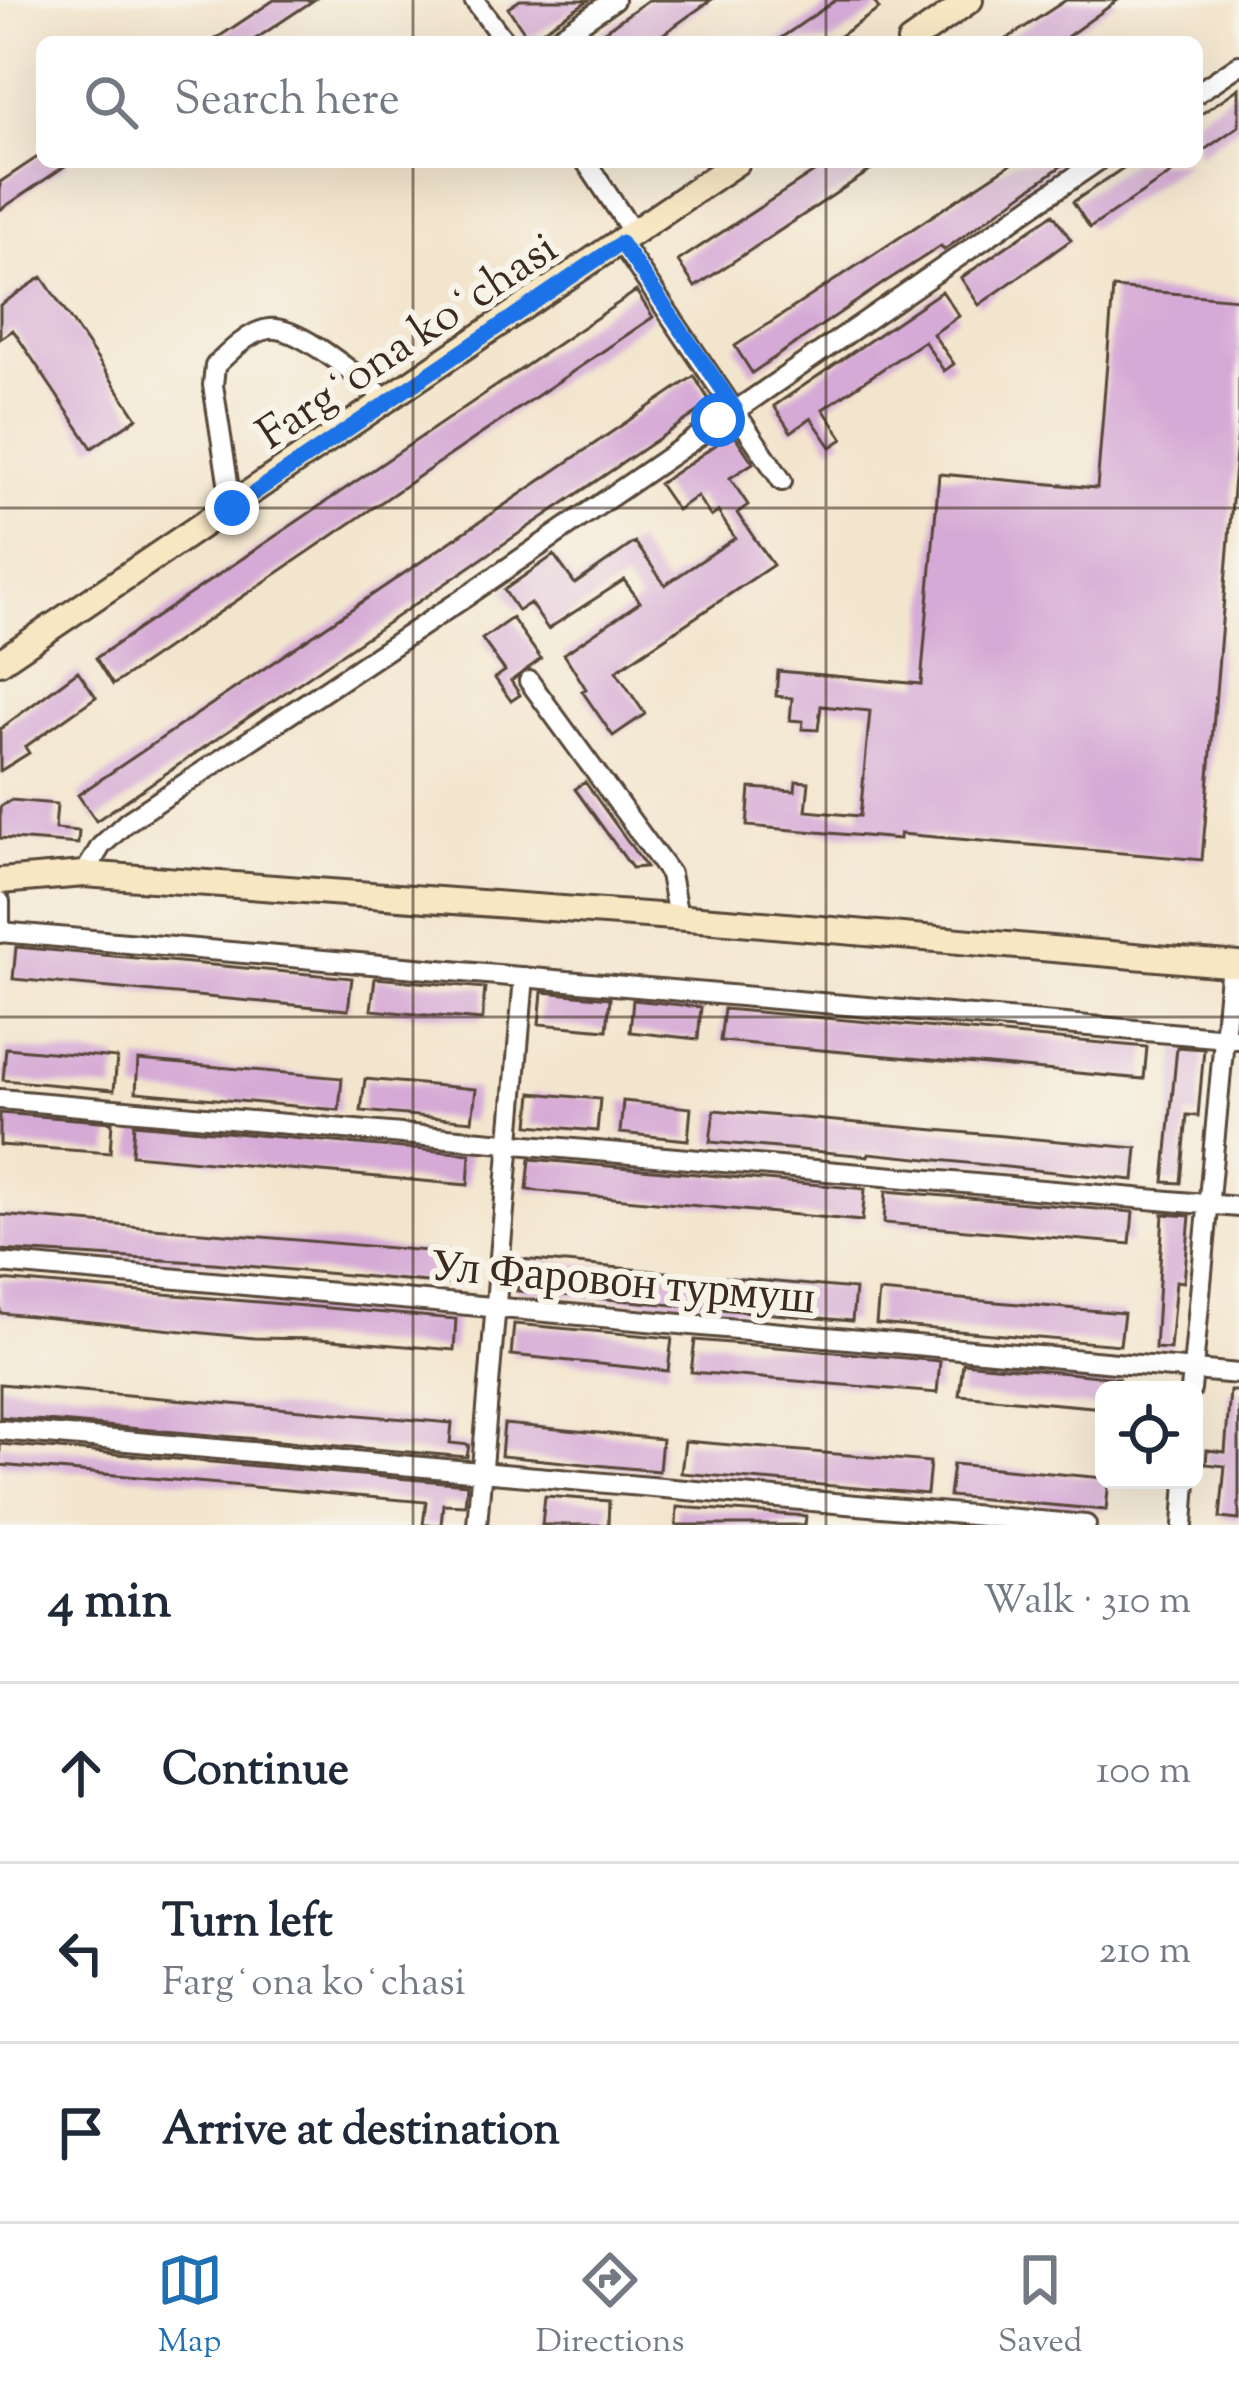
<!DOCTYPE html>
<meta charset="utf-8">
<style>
body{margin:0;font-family:"Sorts Mill Goudy",serif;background:#f2f2f3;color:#1f2937}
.controls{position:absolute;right:36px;bottom:36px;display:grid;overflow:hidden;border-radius:18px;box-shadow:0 12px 48px #0002}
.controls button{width:108px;height:108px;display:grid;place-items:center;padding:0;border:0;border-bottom:3px solid #e0e1e3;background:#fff;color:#1f2937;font:60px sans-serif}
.stop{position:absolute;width:36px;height:36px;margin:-27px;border:9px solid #1a73e8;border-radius:50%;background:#fff}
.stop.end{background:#1a73e8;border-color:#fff;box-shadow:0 3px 12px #0008}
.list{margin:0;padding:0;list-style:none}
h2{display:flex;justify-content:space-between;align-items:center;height:156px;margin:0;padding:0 48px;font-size:51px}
h2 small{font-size:39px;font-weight:400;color:#747a83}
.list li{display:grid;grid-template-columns:78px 1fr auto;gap:36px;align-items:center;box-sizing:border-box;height:180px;padding:0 48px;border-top:3px solid #e0e1e3}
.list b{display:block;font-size:45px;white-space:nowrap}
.list p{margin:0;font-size:39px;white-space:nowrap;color:#747a83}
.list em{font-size:39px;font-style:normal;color:#747a83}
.icon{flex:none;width:66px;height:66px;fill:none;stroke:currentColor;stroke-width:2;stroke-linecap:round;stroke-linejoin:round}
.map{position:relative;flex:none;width:1239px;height:1525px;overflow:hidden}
.search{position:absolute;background:#fff;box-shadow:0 12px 48px #0002;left:36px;right:36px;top:36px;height:132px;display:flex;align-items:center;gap:30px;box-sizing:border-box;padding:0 42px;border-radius:18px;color:#747a83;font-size:45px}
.sheet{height:696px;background:#fff}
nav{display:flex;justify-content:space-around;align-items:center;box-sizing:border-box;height:168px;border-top:3px solid #e0e1e3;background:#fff;font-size:33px;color:#747a83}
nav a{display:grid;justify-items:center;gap:6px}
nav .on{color:#1f6fb2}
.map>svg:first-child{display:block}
.building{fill:#d6aad6}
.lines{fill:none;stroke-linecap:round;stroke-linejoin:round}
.street-casing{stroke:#574638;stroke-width:24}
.secondary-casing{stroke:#574638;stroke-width:30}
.street{stroke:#fff;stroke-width:18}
.secondary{stroke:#f8e7c3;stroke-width:24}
.route{stroke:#1a73e8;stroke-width:15}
.grid{fill:none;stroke:#3b2a1e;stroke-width:3;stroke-opacity:0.55}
.labels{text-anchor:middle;stroke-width:12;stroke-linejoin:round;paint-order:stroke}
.street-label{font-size:45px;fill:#3b2a1e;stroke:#f7f3e8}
</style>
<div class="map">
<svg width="1239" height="1525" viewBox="0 0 1239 1525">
<rect width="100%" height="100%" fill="#f7f3e8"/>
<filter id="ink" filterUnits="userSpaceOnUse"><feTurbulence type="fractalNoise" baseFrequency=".00833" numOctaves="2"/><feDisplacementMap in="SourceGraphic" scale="24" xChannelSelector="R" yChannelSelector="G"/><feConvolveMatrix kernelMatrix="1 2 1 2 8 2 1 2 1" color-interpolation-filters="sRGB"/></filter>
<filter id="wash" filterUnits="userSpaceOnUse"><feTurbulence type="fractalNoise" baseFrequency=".004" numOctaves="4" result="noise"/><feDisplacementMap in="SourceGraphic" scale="48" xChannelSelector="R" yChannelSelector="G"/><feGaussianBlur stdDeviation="2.7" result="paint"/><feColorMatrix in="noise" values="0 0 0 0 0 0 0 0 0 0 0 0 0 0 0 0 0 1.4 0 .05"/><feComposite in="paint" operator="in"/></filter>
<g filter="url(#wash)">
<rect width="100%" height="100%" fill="#f3e5cd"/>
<g id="blocks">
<path class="building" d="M274,0h40l-63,42h-40z
M520,0h69l-60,39 -21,-31z
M648,0h63l-59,42h-63z
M836,0h37l6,9 -48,33h-56z
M1066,0h52l-58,42h-58z
M1239,88v38l-42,29v-38z
M42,154v8h29l-71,48v-28z
M829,162h54l-188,125 -17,-26z
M1014,162h53l-123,88 -3,-4 -56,36 -133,91 -17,-27z
M1132,162h56l-98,66 -17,-26z
M1053,214l18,26 -92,65 -18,-27z
M42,277l95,141 -45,30 -79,-118 -13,9v-34z
M1113,288l126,11v119l-37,442 -302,-26v5l-153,-13 3,-38 45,3 1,-10 13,1 -3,29 54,5 10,-105 -49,-5 -3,24 -16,-1 1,-8 -13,-1 2,-22 -16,-2 2,-25 143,13 18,-210 158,14z
M636,291l17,26 -540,368 -17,-27z
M942,291l17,25 -26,18 21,30 -10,7 -20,-30 -101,68 20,30 -12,8 -20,-29 -20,14 -17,-26z
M694,376l17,27 -615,418 -18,-26z
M733,433l20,30 -23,15 18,27 -11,8 36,52 -157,106 29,43 -32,22 -31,-45 4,-2 -22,-35 76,-52 -16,-22 -76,49 -18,-26 -12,8 -14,-21 50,-35 21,29 60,-42 30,43 70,-47 -17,-26 -7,5 -14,-21 -20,14 -18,-26z
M512,618l29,41 -30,22 9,14 -9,6 -16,-23 10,-7 -23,-32z
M78,671l18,26 -71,50 4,6 -29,18v-42z
M585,782l61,85 -14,1 -57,-79z
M11,800l46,4 -2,25 24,2 -1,13 -78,-6v-31z
M16,947l336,31 -4,32 -335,-31z
M375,978l110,10 -3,32 -111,-10z
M542,992l68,6 -3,32 -68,-6z
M633,1000l68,7 -3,32 -68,-7z
M724,1009l423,38 -3,32 -424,-38z
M1177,1047l27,2 -6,67 -11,-1 -6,68 -17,-1z
M6,1048l111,10 -3,32 -111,-10z
M138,1060l204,18 -3,32 -203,-18z
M365,1079l111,10 -4,32 -111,-10z
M532,1093l68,6 -3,32 -68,-6z
M623,1101l68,7 -3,32 -68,-7z
M714,1110l423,38 -3,32 -265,-27 -1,3 -158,-14z
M0,1113l112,9 -2,31 -110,-8z
M134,1124l336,30 -2,31 -336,-30z
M530,1159l335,30 -3,32 -335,-31z
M886,1191l247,21 -3,32 -246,-21z
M1163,1214l27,2 -6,66 -8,-1 -6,68 -15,-1z
M0,1215l463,39 -2,31 -248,-22 -213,-13z
M521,1259l334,30 -3,32 -335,-30z
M0,1280l456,39 -2,31 -135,-11 -65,-1 -254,-25z
M879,1292l245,21 -4,32 -244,-21z
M514,1324l158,14 -4,33 -157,-16z
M695,1340l245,21 -3,32 -246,-21z
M963,1363l156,15 -1,12h-14v18l-145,-13z
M0,1384l452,39 -2,20 19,2 -2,12 -467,-40z
M1230,1391h9v129l-19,-2 5,-52 -19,-2 1,-14 18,2z
M504,1424l158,15 -3,32 -158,-15z
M685,1441l245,21 -3,32 -246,-21z
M0,1444l467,40 -2,21 -22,-1 -2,21h-18l3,-23 -426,-37z
M953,1464l151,14 5,2 -3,30 -157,-14z
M545,1496l64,5 -1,24h-66z
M677,1507l129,9 -1,9h-129z"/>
</g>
</g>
<g filter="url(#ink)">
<use href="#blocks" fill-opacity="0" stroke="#574638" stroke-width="3"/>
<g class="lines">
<defs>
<path id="street" d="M474,0l31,42
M552,42l62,-42
M1197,93l42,-28
M586,162l48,72
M621,243l161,238
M232,508l-19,-123 2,-19c13,-13 35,-35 54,-37 31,-4 94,53 121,72
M529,681l141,193 8,43
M84,874l17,-28 26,-24 340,-226 629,-434
M0,902v31
M0,932l1239,107
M0,1099l1239,108
M0,1263l1239,111
M1191,1390l40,-426
M0,1430l1086,95
M477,1525l47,-548
M1183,1525l3,-45"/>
<path id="secondary" d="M910,42l60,-42
M0,662l737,-500
M0,881l84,-7 643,47 512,44"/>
</defs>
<use href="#street" class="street-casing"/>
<use href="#secondary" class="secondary-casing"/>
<use href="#street" class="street"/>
<use href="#secondary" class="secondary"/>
</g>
</g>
<g class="lines" filter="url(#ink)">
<path class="route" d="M232,508l389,-265 114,165 -17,12"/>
</g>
<path class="grid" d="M413,0v42M826,0v42M413,162v1363M826,162v1363M0,508h1239M0,1017h1239"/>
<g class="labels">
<g class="street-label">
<text transform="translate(406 339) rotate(-34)" y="16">Fargʻona koʻchasi</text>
<text transform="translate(623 1280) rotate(5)" y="16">Ул Фаровон турмуш</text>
</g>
</g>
</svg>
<div class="controls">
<button><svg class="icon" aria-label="locate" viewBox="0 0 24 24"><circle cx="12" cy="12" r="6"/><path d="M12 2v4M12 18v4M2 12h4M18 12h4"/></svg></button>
</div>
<div class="stop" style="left:718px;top:420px"></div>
<div class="stop end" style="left:232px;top:508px"></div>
<div class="search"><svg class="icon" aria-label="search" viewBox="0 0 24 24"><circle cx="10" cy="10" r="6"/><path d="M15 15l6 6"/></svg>Search here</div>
</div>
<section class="sheet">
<h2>4 min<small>Walk · 310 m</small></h2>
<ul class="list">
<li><svg class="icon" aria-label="ahead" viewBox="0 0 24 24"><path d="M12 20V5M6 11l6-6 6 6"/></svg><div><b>Continue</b></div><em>100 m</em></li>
<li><svg class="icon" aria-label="left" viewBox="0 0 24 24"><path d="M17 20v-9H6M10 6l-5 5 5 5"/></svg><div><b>Turn left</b><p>Fargʻona koʻchasi</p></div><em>210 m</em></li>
<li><svg class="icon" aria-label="arrive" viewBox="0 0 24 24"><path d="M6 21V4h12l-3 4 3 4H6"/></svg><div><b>Arrive at destination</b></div></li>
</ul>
</section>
<nav>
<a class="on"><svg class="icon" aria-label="map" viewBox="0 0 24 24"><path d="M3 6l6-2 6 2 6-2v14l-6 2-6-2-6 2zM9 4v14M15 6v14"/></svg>Map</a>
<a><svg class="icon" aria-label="directions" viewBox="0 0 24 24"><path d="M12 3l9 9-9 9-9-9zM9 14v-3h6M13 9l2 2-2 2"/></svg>Directions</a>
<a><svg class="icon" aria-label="saved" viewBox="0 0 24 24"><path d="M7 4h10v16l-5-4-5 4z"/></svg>Saved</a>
</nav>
